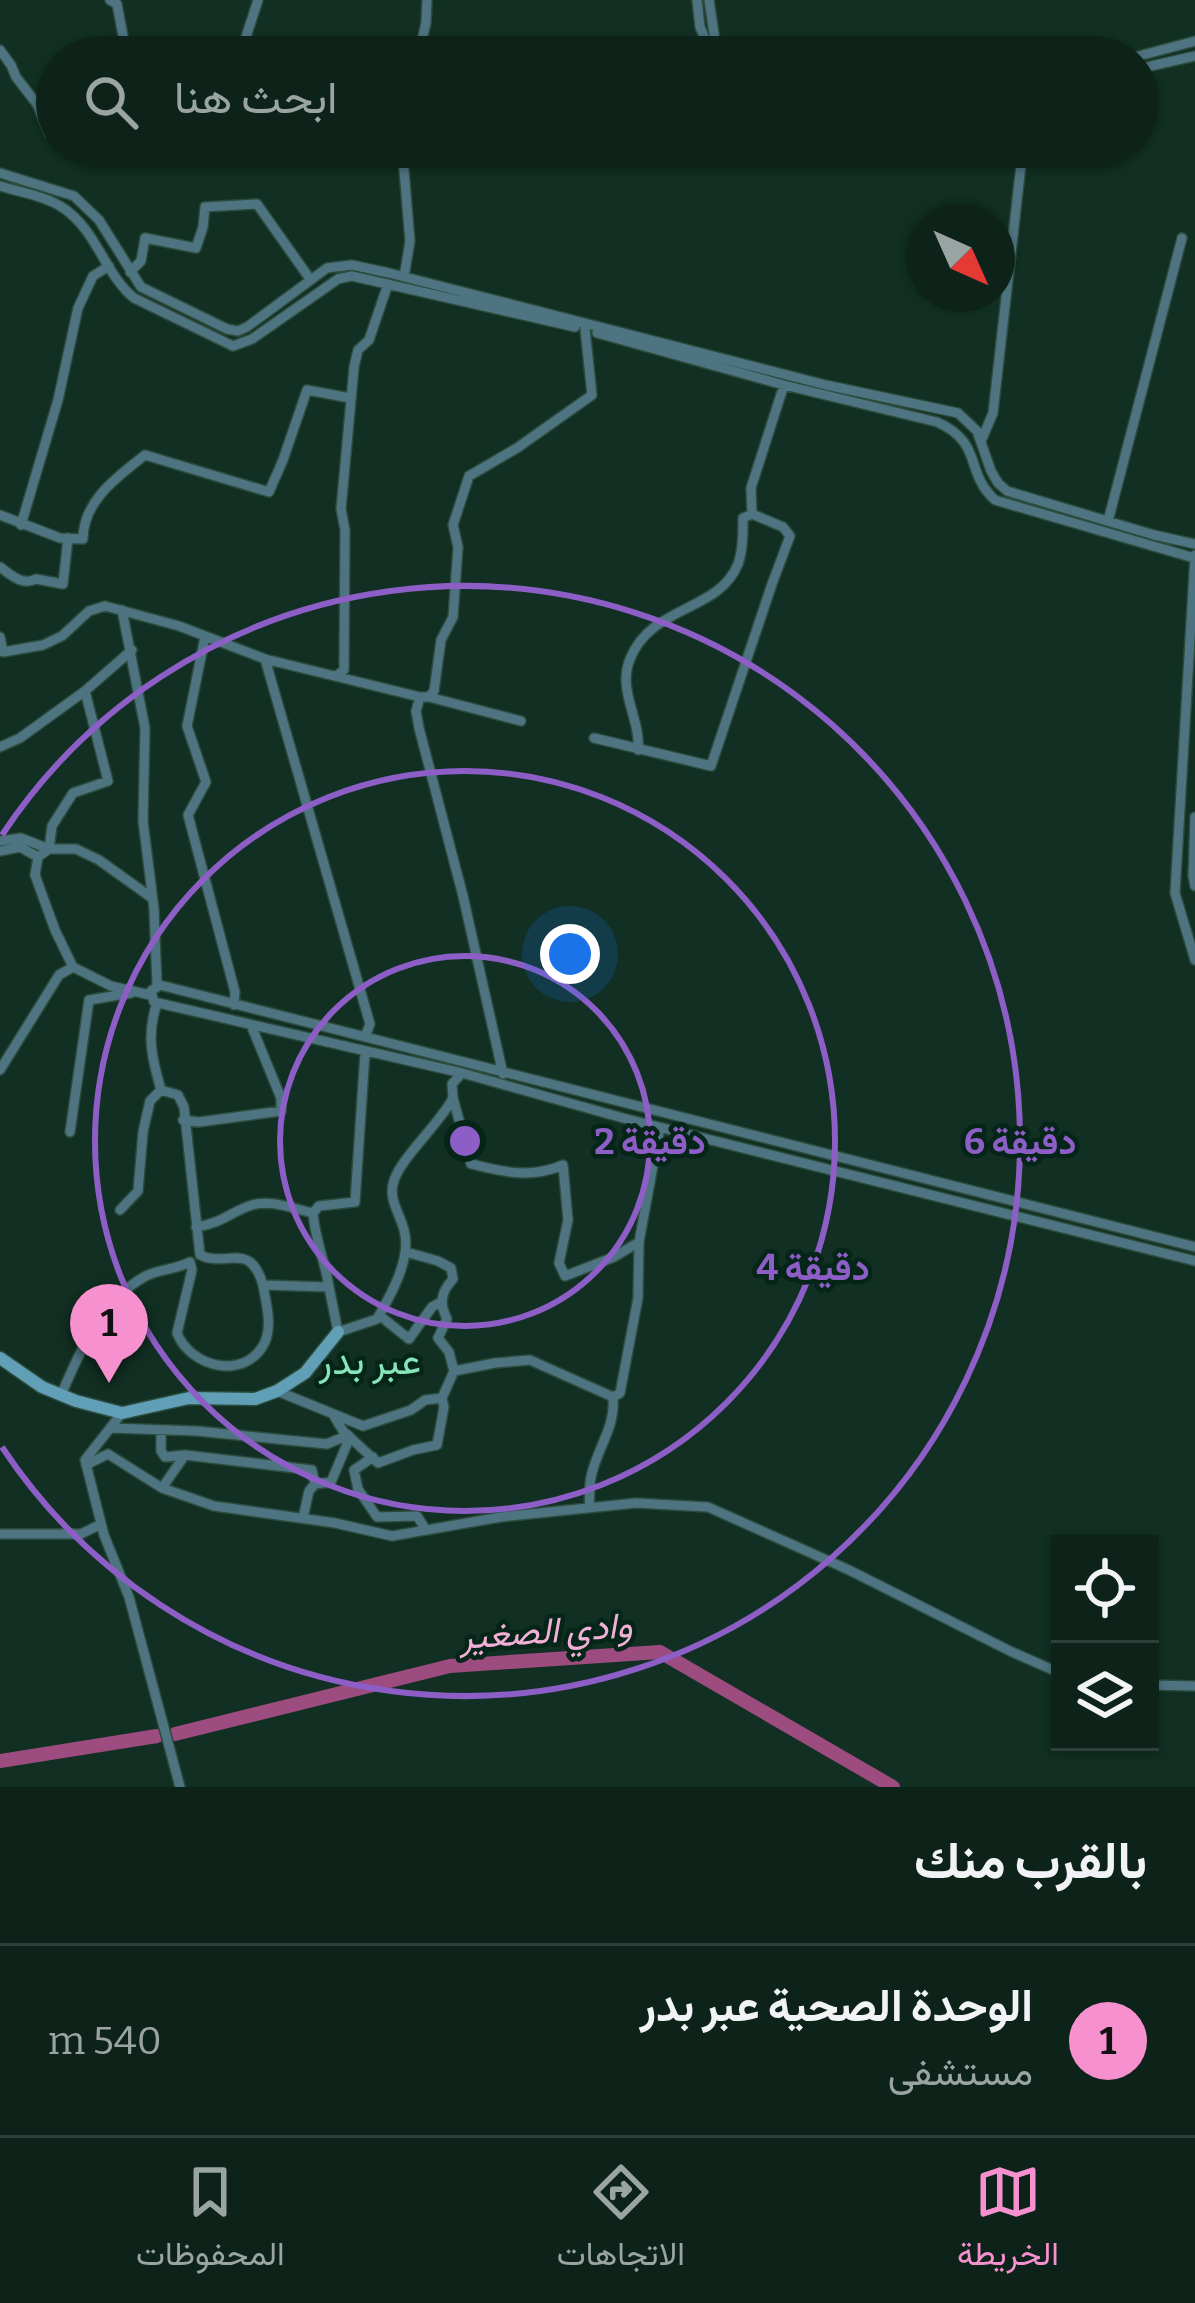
<!DOCTYPE html>
<html lang="ar">
<meta charset="utf-8">
<style>
body{margin:0;font-family:Bitter,Vazirmatn,serif;background:#1b2f27;color:#f1f3f6;direction:rtl}
.controls{position:absolute;right:36px;bottom:36px;display:grid;overflow:hidden;border-radius:0px;box-shadow:0 3px 9px #0004}
.controls button{width:108px;height:108px;display:grid;place-items:center;padding:0;border:0;border-bottom:3px solid #2d4039;background:#0d231a;color:#f1f3f6;font:60px sans-serif}
.compass{position:absolute;left:907px;top:204px;width:108px;height:108px;border-radius:50%;background:#0d231a;box-shadow:0 3px 9px #0004;rotate:135deg}
.you{position:absolute;left:570px;top:954px;width:42px;height:42px;margin:-30px;border:9px solid #fff;border-radius:50%;background:#1a73e8;box-shadow:0 0 0 18px #1a73e833}
.badge{display:grid;place-items:center;width:78px;height:78px;border-radius:50%;background:#f790ce;color:#111;font-size:39px;font-weight:700}
.pin{position:absolute;translate:-50% -99px;filter:drop-shadow(0 3px 6px #0008)}
.pin::after{content:'';position:absolute;top:63px;width:42px;height:36px;background:inherit;clip-path:polygon(0 0,100% 0,50% 100%)}
.list{margin:0;padding:0;list-style:none}
h2{display:flex;justify-content:space-between;align-items:center;height:156px;margin:0;padding:0 48px;font-size:51px}
h2 small{font-size:39px;font-weight:400;color:#9aa4a2}
.list li{display:grid;grid-template-columns:78px 1fr auto;gap:36px;align-items:center;box-sizing:border-box;height:192px;padding:0 48px;border-top:3px solid #2d4039}
.list b{display:block;font-size:45px;white-space:nowrap}
.list p{margin:0;font-size:39px;white-space:nowrap;color:#9aa4a2}
.list em{font-size:39px;font-style:normal;color:#9aa4a2}
.icon{flex:none;width:66px;height:66px;fill:none;stroke:currentColor;stroke-width:2;stroke-linecap:round;stroke-linejoin:round}
.map{position:relative;flex:none;width:1195px;height:1787px;overflow:hidden;direction:ltr}
.search{position:absolute;background:#0d231a;box-shadow:0 3px 9px #0004;left:36px;right:36px;top:36px;height:132px;display:flex;align-items:center;gap:30px;box-sizing:border-box;padding:0 42px;border-radius:66px;color:#9aa4a2;font-size:45px}
.sheet{height:348px;background:#0d231a}
nav{display:flex;justify-content:space-around;align-items:center;box-sizing:border-box;height:168px;border-top:3px solid #2d4039;background:#0d231a;font-size:33px;color:#9aa4a2}
nav a{display:grid;justify-items:center;gap:6px}
nav .on{color:#f790ce}
.map>svg:first-child{display:block}
.lines{fill:none;stroke-linecap:round;stroke-linejoin:round}
.river{stroke:#9c4c7e;stroke-width:14}
.street-casing{stroke:#2b4b3c;stroke-width:12}
.secondary-casing{stroke:#2b4b3c;stroke-width:15}
.street{stroke:#4e7482;stroke-width:9}
.secondary{stroke:#609fb6;stroke-width:12}
.ring{fill:none;stroke:#8e5ec7;stroke-width:6}
.labels{text-anchor:middle;stroke-width:9;stroke-linejoin:round;paint-order:stroke}
.water-label{font-size:36px;font-style:italic;fill:#f3b0d7;stroke:#062519}
.quarter-label{font-size:39px;fill:#87e5bb;stroke:#062519}
.centre{fill:#8e5ec7;stroke:#062519;stroke-width:6}
.ring-label{font-size:36px;text-anchor:middle;font-weight:bold;fill:#8e5ec7;stroke:#062519;stroke-width:9;stroke-linejoin:round;paint-order:stroke}
</style>
<div class="map">
<svg width="1195" height="1787" viewBox="0 0 1195 1787">
<rect width="100%" height="100%" fill="#112f22"/>
<g class="lines">
<path class="river" d="M175,1734l275,-68 210,-14 233,135
M0,1761l157,-25"/>
<defs>
<path id="street" d="M110,0l7,4 10,53
M697,0l3,27 13,30
M709,0l7,47 7,10
M0,50l11,15 5,12 21,27 12,29 8,-10
M96,57l2,-5 28,2
M233,57l12,-17 13,-40
M418,57l8,-34 1,-23
M1135,57l60,-16
M1138,69l57,-13
M402,147l8,94 -6,36
M0,173l74,23 25,24 42,67 86,42 11,2 9,-4 80,-59 25,-3 37,8 437,112 132,28 19,18 14,40 7,12 9,8 147,44 41,9
M0,186c23,7 53,11 71,28 27,23 36,62 63,84l99,48 19,-7 86,-60 14,-3 223,51
M130,272l11,-11 4,-23 51,10 7,-21 2,-20 52,-3 53,75
M597,333l187,52 153,37c47,21 27,50 58,78l199,58
M982,439l11,-26 30,-266
M0,515l60,23 23,1c0,-38 34,-62 62,-84l124,37 14,-32 24,-70 43,8
M1108,521l74,-283
M21,525l37,-125 20,-92 15,-32 16,-10
M1195,555l-20,338 20,67
M0,567c11,8 22,19 36,12l27,5 5,-46
M122,610l23,118 -2,93 11,88 3,76
M0,637l3,15 40,-7 19,-9 27,-25 16,-5 74,20 86,33 155,38h9l5,-6 7,-51 12,-23 5,-70 -5,-22 16,-49 48,-28 75,-53 -7,-66
M205,637l-18,89 19,56 -18,33 47,177 -1,13
M132,650l-47,41 23,90 -35,12 -21,33 -3,23h27l23,11 53,38
M265,659l105,365 -5,13
M336,676l8,-6 1,-140 -4,-21 13,-142 4,-17 11,-10 19,-56
M420,697l-4,14 3,17 44,168 40,178
M429,697l92,24
M594,738l117,28 61,-182 18,-48 -7,-9 -31,-13 -1,-26 33,-103
M0,747l20,-9 65,-47
M638,750c3,-31 -21,-59 -8,-91 21,-54 89,-47 108,-95 5,-14 5,-31 5,-46l9,-4
M1195,817l-2,59 2,10
M0,841l21,-3 28,11 -11,8 -3,18 20,55 18,37 38,19 39,9
M0,851l20,-4 18,10
M157,1003c-11,33 -5,55 4,87l17,5 6,12 16,148c26,13 50,-15 63,30
M0,1070l59,-95 14,-8
M462,1073l-10,11 1,14 18,66c33,8 59,15 92,1l5,55 -9,43 6,13 49,-19 25,-15 21,-114
M183,1120l16,2 82,-11v-13l-30,-73
M70,1132l19,-132 42,-7
M120,1210l18,-19 5,-59 7,-31 11,-11
M196,1227c27,-4 34,-15 56,-22 19,-6 42,4 61,8
M1195,1247l-1035,-262 -9,6 3,11 308,71 161,45 572,143
M406,1252l32,9 13,7 2,11c-12,13 -14,24 -6,40l-9,19 11,14 5,19 41,-8 35,-3 83,37c3,30 -16,51 -22,80 -2,9 -1,21 -2,31
M329,1287c-4,-25 -14,-48 -16,-74l6,-7 36,-4 10,-149
M379,1315l30,24 23,-32 9,-5
M277,1391l86,35 48,-16 14,-10 17,-2 12,-27
M61,1395c20,-45 38,-92 83,-118 14,-8 31,-7 46,-15l2,8 -15,63c13,34 67,48 87,11 9,-18 2,-41 -1,-59l66,2 9,45 39,-13c14,-24 35,-61 27,-89 -4,-16 -15,-30 -11,-46 5,-24 46,-59 60,-86
M613,1397l7,-4 18,-95 1,-56
M122,1413l-37,47 19,75 25,62 51,190
M334,1416l9,15 35,32 35,-13 24,-5 7,-38 -2,-9
M110,1428l87,3 130,13 21,-9
M161,1430v21l4,6 20,-2 127,15 3,14 16,-2 19,-45
M373,1457l-19,13 4,19 19,28 40,-1 9,14
M86,1465l22,-11 54,34 52,18 121,17 57,13 109,-19 135,-14 72,4 141,63 163,82 48,21
M162,1488l23,-33
M303,1518l6,-27 6,-7
M0,1534h81l20,-10
M1150,1685l45,1"/>
<path id="secondary" d="M0,1358l42,29 34,14 46,12 67,-15 66,1 22,-8 28,-18 33,-41"/>
</defs>
<use href="#street" class="street-casing"/>
<use href="#secondary" class="secondary-casing"/>
<use href="#street" class="street"/>
<use href="#secondary" class="secondary"/>
</g>
<g class="ring">
<circle cx="465" cy="1141" r="185"/>
<circle cx="465" cy="1141" r="370"/>
<path d="M2 835A555 555 0 1 1 2 1447"/>
</g>
<g class="labels">
<g class="water-label">
<text transform="translate(546 1630) rotate(-4)" y="13">وادي الصغير</text>
</g>
<g class="quarter-label">
<text x="370" y="1374">عبر بدر</text>
</g>
</g>
<circle cx="465" cy="1141" r="18" class="centre"/>
<g class="ring-label">
<text x="650" y="1154">2 دقيقة</text>
<text x="1020" y="1154">6 دقيقة</text>
<text x="813" y="1280">4 دقيقة</text>
</g>
</svg>
<div class="controls">
<button><svg class="icon" aria-label="locate" viewBox="0 0 24 24"><circle cx="12" cy="12" r="6"/><path d="M12 2v4M12 18v4M2 12h4M18 12h4"/></svg></button>
<button><svg class="icon" aria-label="layers" viewBox="0 0 24 24"><path d="M12 4l9 5-9 5-9-5zM3 14l9 5 9-5"/></svg></button>
</div>
<svg class="compass" viewBox="-18 -18 36 36"><path d="M0-13l5 13h-10z" fill="#e53935"/><path d="M0 13l5-13h-10z" fill="#9aa4a2"/></svg>
<div class="you"></div>
<div class="pin badge" style="left:109px;top:1383px">1</div>
<div class="search"><svg class="icon" aria-label="search" viewBox="0 0 24 24"><circle cx="10" cy="10" r="6"/><path d="M15 15l6 6"/></svg>ابحث هنا</div>
</div>
<section class="sheet">
<h2>بالقرب منك<small></small></h2>
<ul class="list">
<li><span class="badge">1</span><div><b>الوحدة الصحية عبر بدر</b><p>مستشفى</p></div><em>540 m</em></li>
</ul>
</section>
<nav>
<a class="on"><svg class="icon" aria-label="map" viewBox="0 0 24 24"><path d="M3 6l6-2 6 2 6-2v14l-6 2-6-2-6 2zM9 4v14M15 6v14"/></svg>الخريطة</a>
<a><svg class="icon" aria-label="directions" viewBox="0 0 24 24"><path d="M12 3l9 9-9 9-9-9zM9 14v-3h6M13 9l2 2-2 2"/></svg>الاتجاهات</a>
<a><svg class="icon" aria-label="saved" viewBox="0 0 24 24"><path d="M7 4h10v16l-5-4-5 4z"/></svg>المحفوظات</a>
</nav>
